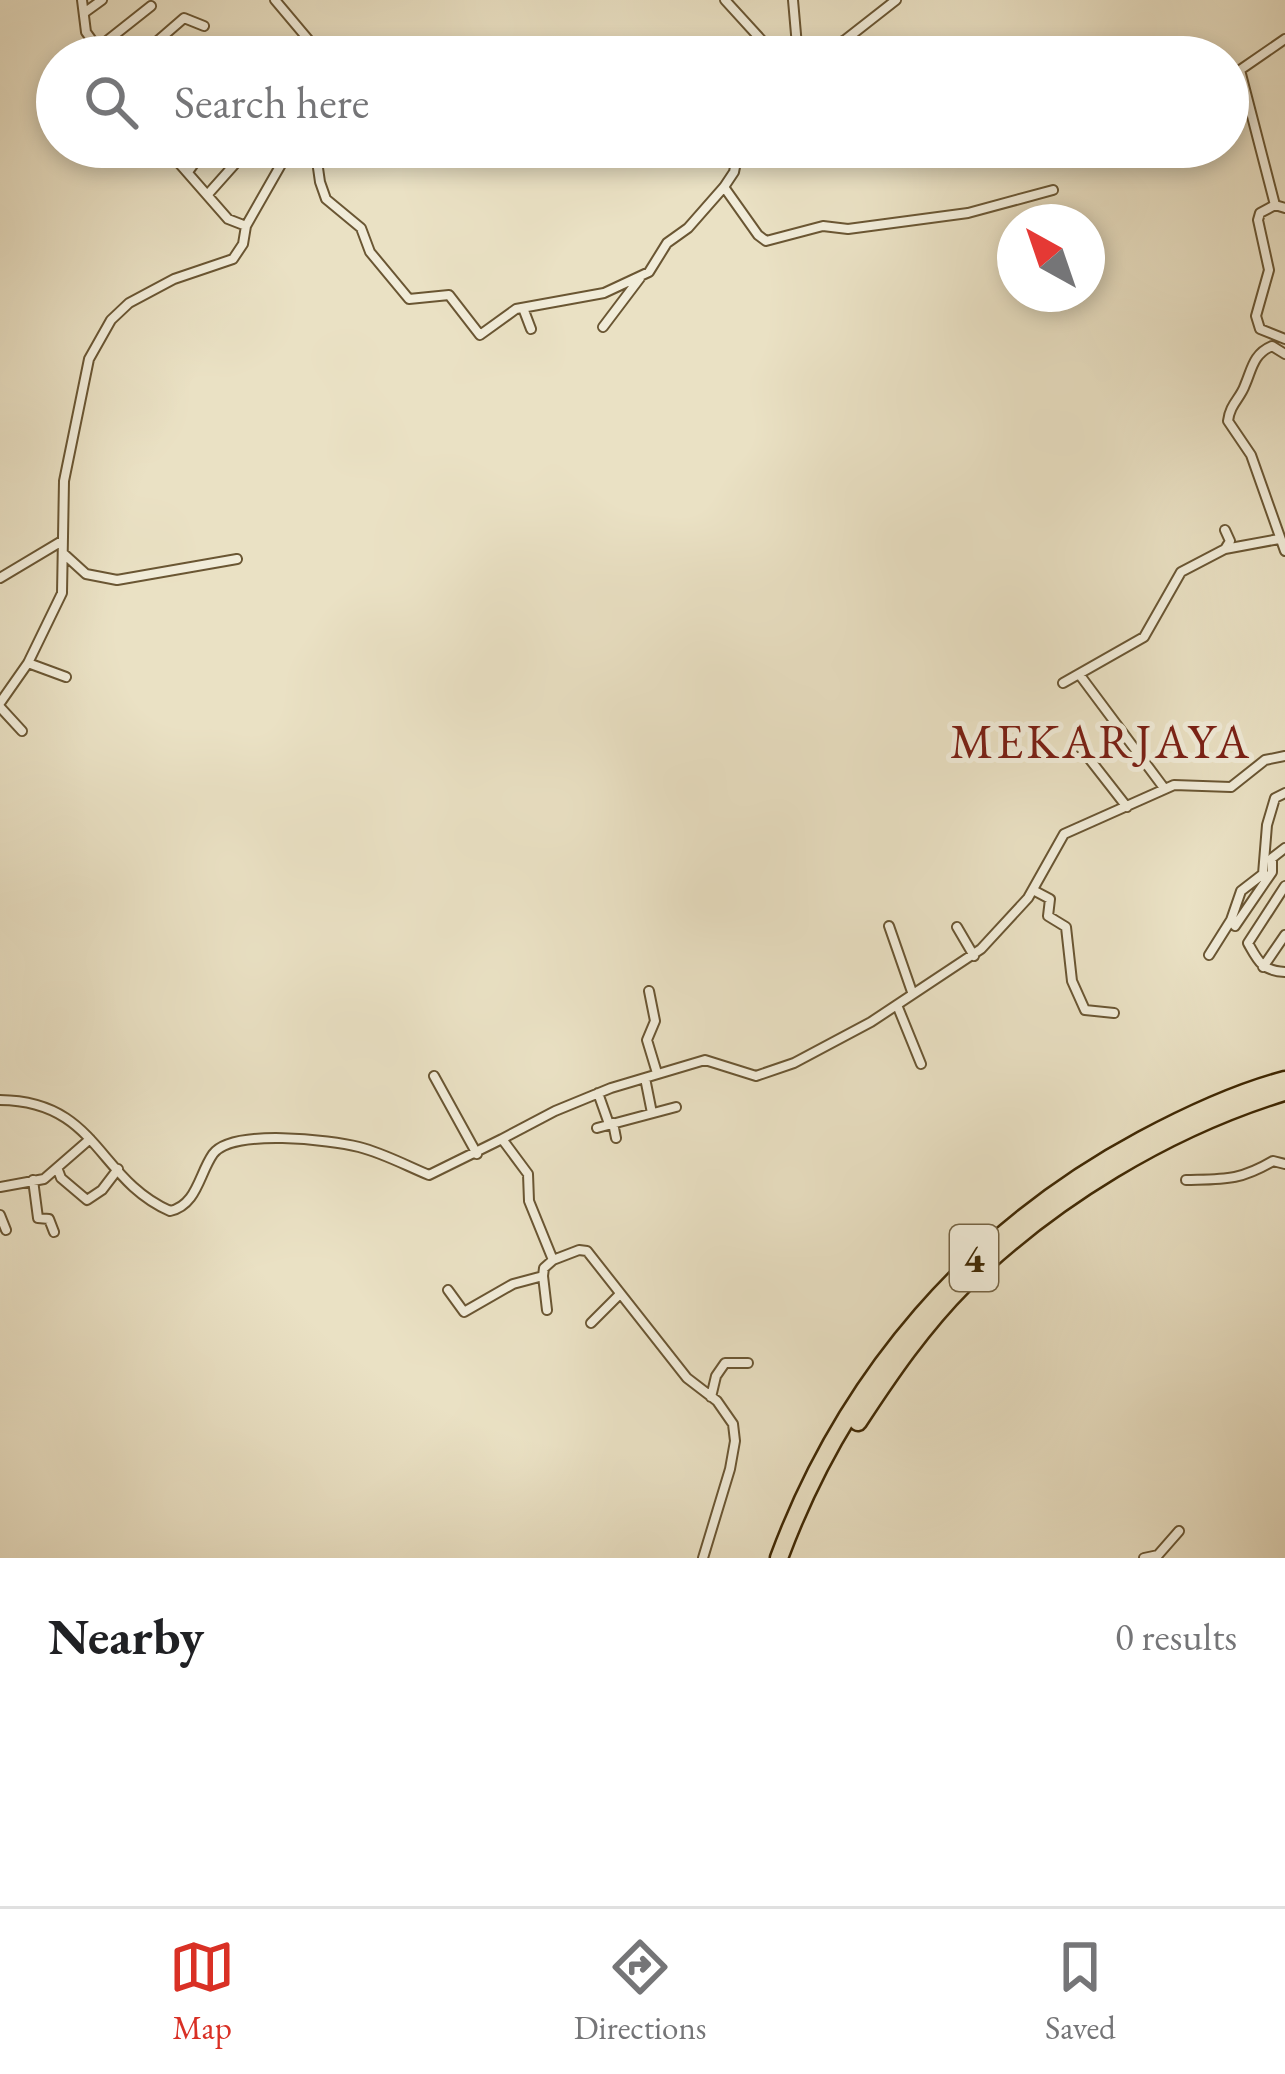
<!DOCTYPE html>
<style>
body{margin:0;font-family:"EB Garamond",serif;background:#f2f2f2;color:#202124}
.compass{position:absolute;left:997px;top:204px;width:108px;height:108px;border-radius:50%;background:#fff;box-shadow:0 6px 18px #0003;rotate:320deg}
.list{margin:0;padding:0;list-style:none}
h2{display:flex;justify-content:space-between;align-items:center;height:156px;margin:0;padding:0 48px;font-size:51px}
h2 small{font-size:39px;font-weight:400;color:#757577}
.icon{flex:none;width:66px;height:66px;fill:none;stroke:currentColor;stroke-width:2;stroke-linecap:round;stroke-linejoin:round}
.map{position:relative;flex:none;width:1285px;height:1558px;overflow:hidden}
.search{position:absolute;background:#fff;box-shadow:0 6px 18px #0003;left:36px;right:36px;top:36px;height:132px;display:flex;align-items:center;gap:30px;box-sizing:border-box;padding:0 42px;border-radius:66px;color:#757577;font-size:45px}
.sheet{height:348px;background:#fff}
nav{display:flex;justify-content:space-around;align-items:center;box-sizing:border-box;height:168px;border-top:3px solid #e0e0e0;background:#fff;font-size:33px;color:#757577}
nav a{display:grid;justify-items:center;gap:6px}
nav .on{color:#d93025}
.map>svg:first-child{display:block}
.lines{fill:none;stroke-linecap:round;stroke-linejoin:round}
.minor-casing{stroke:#6a5633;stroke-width:12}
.motorway-casing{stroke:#3f2803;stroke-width:21}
.minor{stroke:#f1ecd9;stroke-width:8}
.motorway{stroke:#eae1c4;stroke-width:16}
.labels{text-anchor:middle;stroke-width:10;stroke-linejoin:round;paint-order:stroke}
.shield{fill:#f1ecd9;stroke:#746343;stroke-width:3}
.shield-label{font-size:39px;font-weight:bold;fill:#3f2803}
.quarter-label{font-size:48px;letter-spacing:3px;fill:#7a1f14;stroke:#f1ecd9}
</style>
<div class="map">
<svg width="1285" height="1558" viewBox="0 0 1285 1558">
<rect width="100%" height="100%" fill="#eae1c4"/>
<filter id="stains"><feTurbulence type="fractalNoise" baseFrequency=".00167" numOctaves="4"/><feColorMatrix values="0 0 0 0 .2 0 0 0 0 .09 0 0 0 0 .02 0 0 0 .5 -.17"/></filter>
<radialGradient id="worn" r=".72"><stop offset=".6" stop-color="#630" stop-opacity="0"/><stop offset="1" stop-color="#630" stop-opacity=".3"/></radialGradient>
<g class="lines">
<defs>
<path id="minor" d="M82,0l4,32 18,25
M275,0l48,57
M725,0l52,57
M793,0l5,57
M84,13l18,-13
M98,48l53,-42
M139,57l45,-39 20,8
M187,57l9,-7
M813,57l32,-17 51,-40
M1228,100l18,-6
M165,147l63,72 18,7
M315,147l5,35 6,17 35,29 9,24 39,47 40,-4 31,40 36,-26 88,-16 45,-21 18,-29 21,-15 36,-41 10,-15 5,-25
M188,172l18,-25
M724,187l34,48 8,6 57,-15 25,3 120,-16 85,-23
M209,193l41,-46
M1275,205l-35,-135 45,-31
M1285,208l-10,-3 -15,8 -2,7 11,50 -13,46 4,13 25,10
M523,308l8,21
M603,327l37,-49
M1285,354l-13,-8c-19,8 -20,23 -27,39 -5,14 -15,19 -17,36l23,34 34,96
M1225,530l5,11 -5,8 54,-10
M64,554l22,20 31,6 120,-21
M0,578l62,-37
M28,663l38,14
M1079,674l85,114
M1063,683l81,-46 37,-65 44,-23
M0,703l28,-40 34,-70 2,-112 25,-122 22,-39 18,-17 45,-24 59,-20 10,-15 3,-18 45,-79
M0,707l22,24
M1077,743l50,64
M1285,886l-37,57c10,18 14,28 37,29
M1033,890l17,9 -2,17 18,11 6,54 13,29 29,3
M889,926l23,66
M1235,926l37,-54v-14l13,-10
M957,927l17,29
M1209,955l22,-35 10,-29 22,-17 4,-49 8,-27 10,-5
M1263,967l22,-32
M649,991l6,30 -8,19 10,33
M897,1005l24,59
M434,1076l43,78
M645,1078l7,35
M598,1093l11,31
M0,1100c98,1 97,79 170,111 27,-6 29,-37 43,-57 19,-26 118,-14 146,-7 24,6 48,19 70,28l73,-36
M613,1123l3,15
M597,1128l79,-21
M58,1170l3,8 26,22 15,-10 16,-21
M33,1180l5,38 11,1 5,13
M1186,1180c38,-1 53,1 87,-19l12,3
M0,1187l44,-8 46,-40
M0,1215l6,15
M543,1276l4,34
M448,1290l16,22 49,-28 30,-8 1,-8 9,-8
M591,1323l28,-28
M711,1397l5,-21 9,-13h23
M703,1558l27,-89 5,-28 -2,-17 -16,-23 -30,-23 -100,-127 -8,-1 -26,10 -24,-59 -1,-27 -26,-35 53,-28 56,-23 94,-28 51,16 38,-13 77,-41 110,-73 47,-51 36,-64 110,-49 57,2 34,-27 20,-4
M1144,1558l14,-3 21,-24"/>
<path id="motorway" d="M858,1422c32,-49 65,-97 106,-138 88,-86 203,-156 320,-192
M779,1558c67,-181 193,-327 363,-418 45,-24 93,-47 143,-60"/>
</defs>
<use href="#minor" class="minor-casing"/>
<use href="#motorway" class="motorway-casing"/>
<use href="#minor" class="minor"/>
<use href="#motorway" class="motorway"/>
</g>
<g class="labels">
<rect class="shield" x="950" y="1225" width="48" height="66" rx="9"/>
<g class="shield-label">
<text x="974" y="1272">4</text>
</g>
<g class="quarter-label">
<text x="1101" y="758">MEKARJAYA</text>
</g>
</g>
<rect width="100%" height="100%" filter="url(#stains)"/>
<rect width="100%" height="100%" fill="url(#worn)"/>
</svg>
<svg class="compass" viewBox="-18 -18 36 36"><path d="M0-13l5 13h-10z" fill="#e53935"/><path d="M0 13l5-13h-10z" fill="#757577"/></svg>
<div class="search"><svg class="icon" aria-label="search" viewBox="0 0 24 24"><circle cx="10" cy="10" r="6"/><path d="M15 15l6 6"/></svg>Search here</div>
</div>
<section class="sheet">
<h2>Nearby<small>0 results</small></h2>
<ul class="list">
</ul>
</section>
<nav>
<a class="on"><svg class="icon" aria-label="map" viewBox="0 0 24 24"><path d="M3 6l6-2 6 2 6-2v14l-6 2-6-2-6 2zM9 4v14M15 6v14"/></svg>Map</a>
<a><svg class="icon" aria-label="directions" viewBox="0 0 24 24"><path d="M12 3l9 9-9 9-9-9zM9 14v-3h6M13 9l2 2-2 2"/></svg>Directions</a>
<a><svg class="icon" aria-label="saved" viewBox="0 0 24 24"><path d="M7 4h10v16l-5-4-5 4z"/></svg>Saved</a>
</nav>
